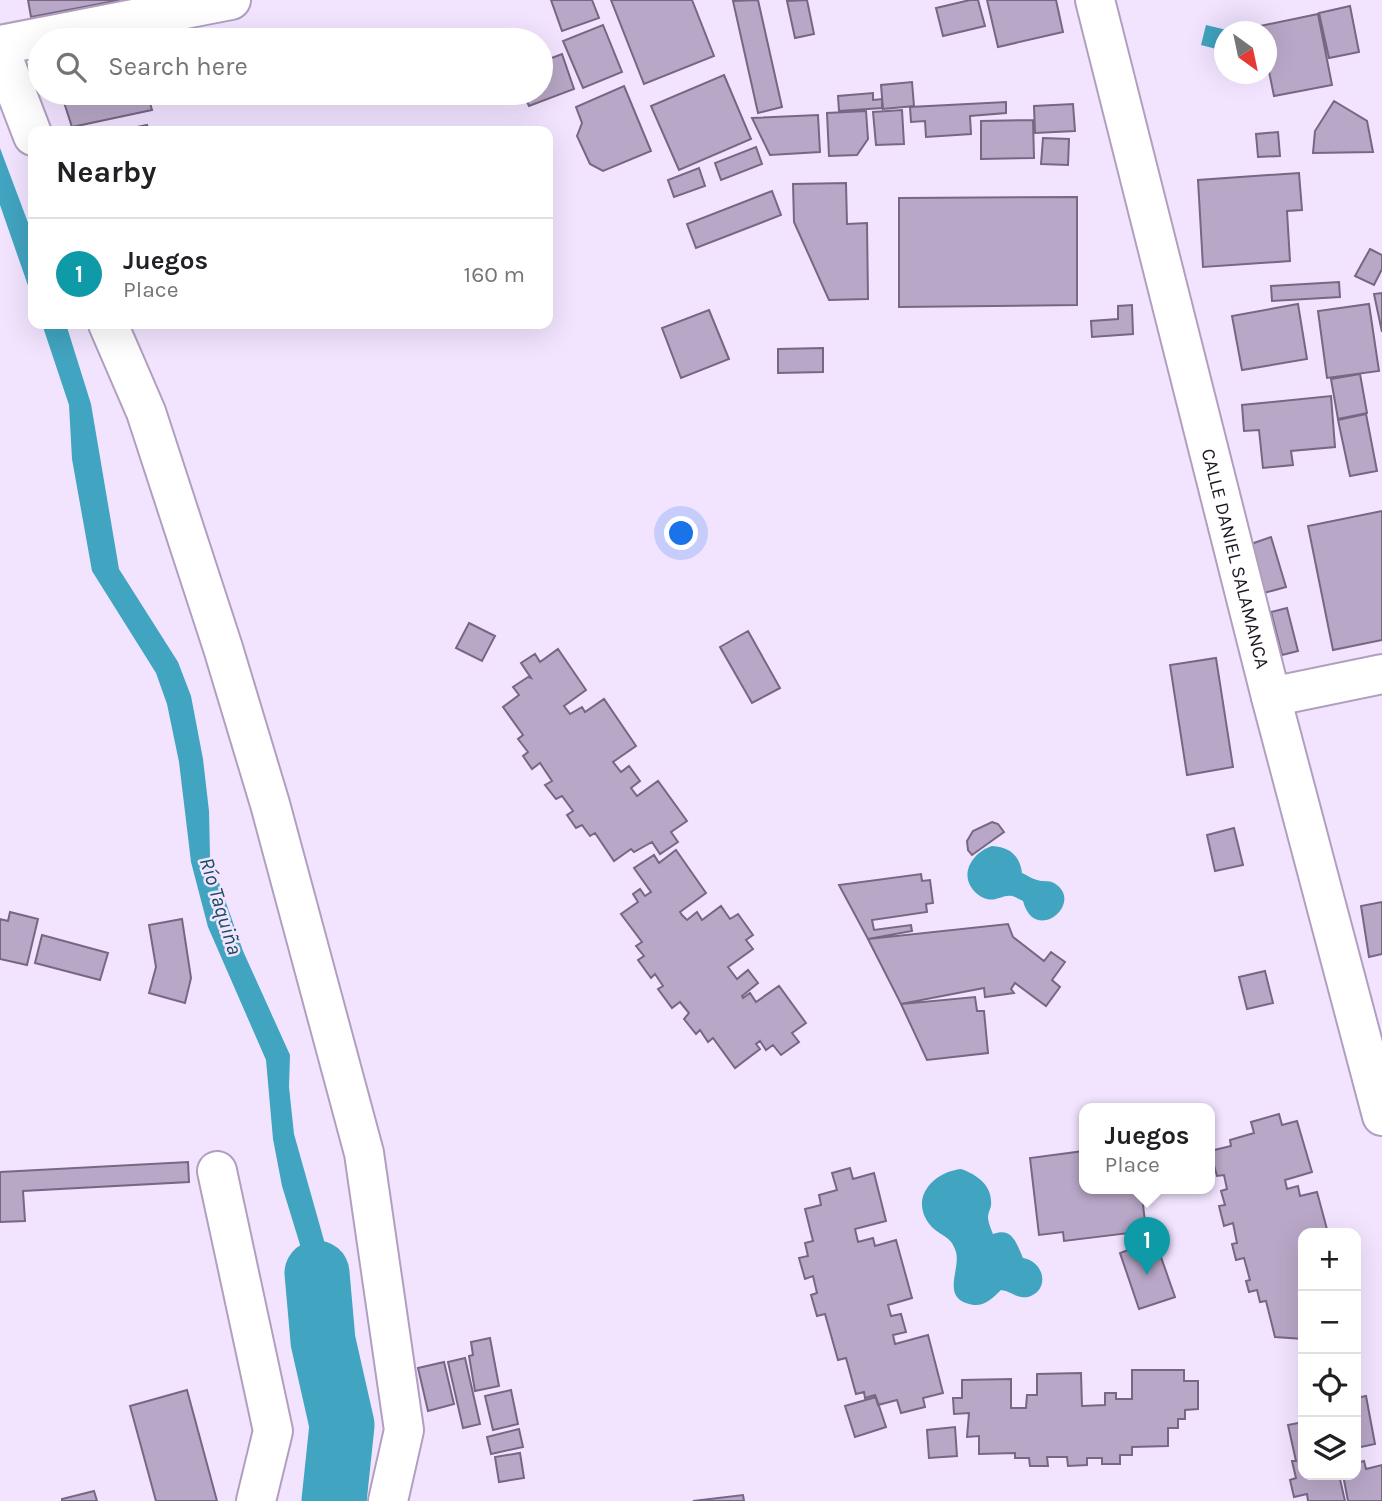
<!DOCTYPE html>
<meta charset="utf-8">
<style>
body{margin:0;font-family:Karla,sans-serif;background:#f6f6f6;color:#202124}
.controls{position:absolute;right:21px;bottom:21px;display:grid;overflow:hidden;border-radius:14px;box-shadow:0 7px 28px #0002}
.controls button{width:63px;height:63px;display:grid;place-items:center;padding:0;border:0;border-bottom:2px solid #e0e0e0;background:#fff;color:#202124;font:35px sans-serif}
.compass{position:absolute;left:1214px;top:21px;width:63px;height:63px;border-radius:50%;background:#fff;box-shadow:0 7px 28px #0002;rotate:147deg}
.you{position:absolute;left:682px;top:534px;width:24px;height:24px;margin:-18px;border:5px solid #fff;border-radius:50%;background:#1a73e8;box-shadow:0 0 0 10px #1a73e833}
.badge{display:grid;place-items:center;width:46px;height:46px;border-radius:50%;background:#9b2986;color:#fff;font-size:23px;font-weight:700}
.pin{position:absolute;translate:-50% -58px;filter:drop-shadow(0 2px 4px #0008)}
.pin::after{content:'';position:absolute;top:37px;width:24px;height:21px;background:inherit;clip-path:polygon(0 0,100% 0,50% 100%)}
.popup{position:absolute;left:1079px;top:1103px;width:136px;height:91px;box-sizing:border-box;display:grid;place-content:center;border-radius:14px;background:#fff;filter:drop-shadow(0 2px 5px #0005);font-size:23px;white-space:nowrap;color:#757577}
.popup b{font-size:26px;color:#202124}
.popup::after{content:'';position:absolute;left:50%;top:100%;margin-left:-14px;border:14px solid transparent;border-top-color:#fff}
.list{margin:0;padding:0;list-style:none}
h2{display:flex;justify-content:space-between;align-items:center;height:91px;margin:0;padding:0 28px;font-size:30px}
h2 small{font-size:23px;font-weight:400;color:#757577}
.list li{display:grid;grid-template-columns:46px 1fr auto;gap:21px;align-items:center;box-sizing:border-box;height:112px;padding:0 28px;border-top:2px solid #e0e0e0}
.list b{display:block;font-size:26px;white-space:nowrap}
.list p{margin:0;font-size:23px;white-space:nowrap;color:#757577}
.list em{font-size:23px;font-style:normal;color:#757577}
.icon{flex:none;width:38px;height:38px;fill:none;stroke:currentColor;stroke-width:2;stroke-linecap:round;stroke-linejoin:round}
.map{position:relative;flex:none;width:1382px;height:1501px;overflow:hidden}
.search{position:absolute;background:#fff;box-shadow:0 7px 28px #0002;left:28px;top:28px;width:525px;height:77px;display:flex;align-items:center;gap:18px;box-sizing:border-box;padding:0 24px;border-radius:38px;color:#757577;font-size:26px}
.panel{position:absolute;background:#fff;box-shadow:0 7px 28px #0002;left:28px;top:126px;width:525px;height:203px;border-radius:14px}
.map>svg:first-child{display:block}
.water{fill:#41a4c0}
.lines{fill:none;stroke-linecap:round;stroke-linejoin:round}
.river{stroke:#41a4c0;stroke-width:65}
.building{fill:#b8a7c7;stroke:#776684;stroke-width:2}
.minor-casing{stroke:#b09fbf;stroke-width:42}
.minor{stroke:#fff;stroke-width:38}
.labels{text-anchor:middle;stroke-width:5;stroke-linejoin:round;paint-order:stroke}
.street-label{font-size:19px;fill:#1f1824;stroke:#f2e4ff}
.water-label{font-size:21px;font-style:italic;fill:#154d5c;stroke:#f2e4ff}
</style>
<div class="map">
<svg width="1382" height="1501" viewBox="0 0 1382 1501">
<rect width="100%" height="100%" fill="#f2e4ff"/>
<path class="water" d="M1206,25l25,6 -7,1v19l-23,-6z
M0,148l33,88v64l-33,-95z
M42,324h24l25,80 28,165 59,93 13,34 12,63 6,52 1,46 33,94 47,104 -1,32 5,47 31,110 5,73 9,41 -26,8 -11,-40 -1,-78 -19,-62 -9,-47 -7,-79 -58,-133 -17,-65 -12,-100 -12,-58 -11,-31 -64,-102 -20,-112 -3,-54z
M992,846c18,1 28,10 30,27 5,2 10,6 15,7 6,2 11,0 17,3 32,19 -19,63 -31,18 -4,-2 -7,-4 -11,-5 -12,-2 -19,11 -36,-3 -19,-18 -3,-41 16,-47z
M961,1169c17,6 32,17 30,37 -1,4 -3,7 -3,11 0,5 3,12 5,17 19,-7 23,8 30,24 21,3 28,32 5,39 -11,2 -17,-6 -27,-7 -8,8 -16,16 -27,15 -35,-5 -13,-35 -18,-53 -5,-17 -15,-15 -25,-26 -23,-27 2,-54 30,-57z"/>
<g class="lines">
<path class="river" d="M317,1273l6,68 19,84 -8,76"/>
</g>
<path class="building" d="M28,0h92l-89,17z
M551,0h41l7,18 -37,13z
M611,0h81l22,56 -70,28z
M758,0l24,107 -24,6 -25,-112z
M807,0l7,34 -19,4 -8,-37z
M970,0h8l7,26 -42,10 -7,-28z
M987,0h69l7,32 -65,15z
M1350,6l9,46 -30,6 -10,-45z
M1318,14l14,71 -58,11 -8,-39v-25h-5l-1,-6z
M603,25l19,47 -39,16 -20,-47z
M562,54l12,35 -45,17 -6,-13h18v-31z
M724,75l27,64 -72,31 -28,-64z
M912,82l2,24 -31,3 -2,-24z
M624,86l27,65 -48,20 -13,-7 -13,-28 5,-13 -6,-16z
M61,93h86l5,17 -80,17z
M873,93v7l9,-1v9l-43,3 -1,-15z
M1334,101l33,20 6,31 -60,1 2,-22z
M1006,102v11l-36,3 1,18 -45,3 -1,-16 -14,1 -1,-15z
M1073,104l2,27 -40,2 -1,-27z
M902,110l2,34 -28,1 -3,-33z
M866,111l2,28 -11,16 -28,1 -2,-43z
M818,115l2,37 -50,3 -18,-37z
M1033,120l1,38 -53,1v-38z
M147,125l2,6h-31z
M1278,132l2,24 -22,1 -2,-23z
M1043,138l26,1 -1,26 -27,-1z
M756,147l6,17 -41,16 -6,-17z
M699,168l6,18 -31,11 -6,-17z
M1299,173l3,37 -15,1 3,50 -87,6 -5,-87z
M846,183l1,41 20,-1 1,76 -39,1 -35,-78 -1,-38z
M772,191l9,24 -85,33 -9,-24z
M1077,197v108l-178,2v-109z
M1370,249l12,6v14l-8,16 -19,-9z
M1339,282l1,15 -68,4 -1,-15z
M1382,293v39l-8,-38z
M1298,304l9,55 -65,11 -10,-54z
M1369,304l10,67 -52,7 -9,-67z
M1132,305l1,29 -41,3 -1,-16 27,-2v-13z
M709,310l20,49 -48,19 -19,-50z
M823,348v24l-45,1v-24z
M1360,374l7,39 -29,6 -7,-40z
M1331,396l4,51 -44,4 2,14 -30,3 -4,-38 -15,1 -2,-26z
M1366,414l11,57 -27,5 -12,-56z
M1382,511v129l-49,10 -25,-124z
M1271,537l15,50 -22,6 -13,-49z
M1287,608l11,43 -16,4 -11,-43z
M469,623l26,13 -13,25 -26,-13z
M748,631l32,57 -28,15 -32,-56z
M558,649l28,41 -22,16 6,8 12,-7 3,5 19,-13 32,47 -23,16 8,10 8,-6 11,15 -9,7 6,8 21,-15 29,40 -16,11 7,10 -18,12 -8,-12 -18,10 -3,-3 -17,12 -19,-28 -5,3 -8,-11 -6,3 -9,-13 6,-4 -11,-15 -6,3 -11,-14 7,-4 -12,-18 -8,6 -9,-13 5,-4 -10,-13 5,-4 -20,-28 16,-12 -6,-8 15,-10 3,1 -10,-15 14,-9 5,8z
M1216,658l17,109 -46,8 -17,-110z
M992,822l6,2 6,8 -32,23 -4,-5 -1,-9 6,-10z
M1234,828l9,37 -28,6 -8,-36z
M676,850l30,43 -26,19 2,3 5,5 10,-8 5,8 19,-14 9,13 8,-5 15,21 -7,5 7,9 -25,18 9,12 11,-9 10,13 -16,13 1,2 7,-5 6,9 23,-16 27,37 -14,10 7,9 -18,13 -8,-10 -7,5 -6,-9 -4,3 4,5 -25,19 -22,-30 -5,4 -8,-12 -4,4 -12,-15 5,-6 -9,-11 -8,6 -14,-19 5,-3 -8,-12 -4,4 -13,-18 6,-4 -8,-10 6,-4 -21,-28 17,-12 -5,-8 7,-5 5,7 6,-4 -17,-24 20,-13 5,8z
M921,874l1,7 8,-1 3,23 -7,1 1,8 -55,8 2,10 37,-5 1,6 -44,8 -29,-54z
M1382,902v52l-13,3 -8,-51z
M10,912l28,7 -11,46 -27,-6v-40l8,2z
M182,919l9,59 -6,25 -36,-10 7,-26 -7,-42z
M1008,924l5,13 31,24 7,-9 14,10 -13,18 8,7 -14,19 -31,-23 -4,6 3,4 -29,4 -1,-9 -83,16 -33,-65z
M42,935l66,18 -8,27 -65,-17z
M1265,971l8,32 -26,6 -8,-32z
M975,997l2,14h7l4,42 -61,7 -26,-56z
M1279,1114l3,11 15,-4 15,51 -27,8 2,9 11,-3 2,10 17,-4 11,41h-25v106l-28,-2 -9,-36 -6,1 -3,-12 -8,2 -3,-11 4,-1 -6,-22 -8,2 -4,-16 5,-1 -4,-20 -9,3 -5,-20 6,-1 -4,-14 6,-2 -3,-14 -7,1 -7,-25 21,-5 -1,-6 24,-7 -3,-11z
M1084,1151v38h50l8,7 4,35 -82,10 -1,-9 -24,3 -9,-77z
M188,1162l1,20 -166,9 2,30 -25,1v-50z
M850,1168l3,11 21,-6 12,48 -31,8 3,13 15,-4 2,8 21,-6 16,58 -24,7 3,11 10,-2 5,18 -13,3 2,9 33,-9 15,58 -20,5 2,9 -24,6 -4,-13 -19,5 -3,-10 -10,3 -1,-6 -8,2 -10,-36 -8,2 -13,-46 -8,2 -6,-21 6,-2 -4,-17 -8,3 -6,-21 9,-2 -3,-13 8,-2 -8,-32 16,-4 -2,-10 18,-5 -5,-17z
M1155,1240l20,57 -36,12 -19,-56z
M490,1338l9,48 -24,5 -6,-35 4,-1 -2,-13z
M465,1358l15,66 -17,4 -15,-66z
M444,1362l10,42 -26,7 -10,-43z
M1132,1370h52v11h14v28l-13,1v9h-7v9h-10v18l-36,1v8h-12v9h-18v-6h-15v7l-19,1 -1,-9h-20l1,9h-18l-1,-8h-14v-5l-36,1v-18l-12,1 2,-24 -15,1 -1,-16h9v-18l49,-1v29h15l1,-13h10v-21l44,-1 1,33 23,-1v-12h11v6h16z
M187,1390l30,111h-61l-26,-95z
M511,1390l7,34 -25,6 -8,-34z
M1366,1396l9,48 -19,4v-50z
M876,1397l10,30 -31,10 -10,-31z
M1303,1422v53h36l6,26h-37l-1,-7 -13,3 -4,-17 6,-2 -4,-17h4l-8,-36z
M955,1427l2,29 -28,2 -2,-28z
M519,1429l4,18 -32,7 -4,-17z
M520,1453l4,25 -25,4 -4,-25z
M1364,1461l2,8 16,-4v36h-34l-5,-26h13v-12z
M94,1491l3,10h-35v-2z
M743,1495l1,6h-51z"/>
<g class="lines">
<defs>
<g id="minor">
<path id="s1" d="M1095,0l176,697 111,419"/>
<path d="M0,45l231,-45"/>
<path d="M0,50l33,86"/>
<path d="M108,324l38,88 77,236 47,156 94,349 40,277 -16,71"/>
<path d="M1271,697l111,-23"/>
<path d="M217,1171l56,260 -17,70"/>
</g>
</defs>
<use href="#minor" class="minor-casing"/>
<use href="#minor" class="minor"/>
</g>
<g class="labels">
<g class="street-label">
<text dy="7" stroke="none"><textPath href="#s1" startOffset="576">CALLE DANIEL SALAMANCA</textPath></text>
</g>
<g class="water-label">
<text transform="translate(221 906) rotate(73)" y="7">Río Taquiña</text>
</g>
</g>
</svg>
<div class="controls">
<button>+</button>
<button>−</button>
<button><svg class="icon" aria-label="locate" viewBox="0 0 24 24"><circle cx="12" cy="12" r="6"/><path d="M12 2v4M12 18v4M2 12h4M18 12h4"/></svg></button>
<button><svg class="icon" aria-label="layers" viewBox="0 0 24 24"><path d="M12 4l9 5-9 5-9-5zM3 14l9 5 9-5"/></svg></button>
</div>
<svg class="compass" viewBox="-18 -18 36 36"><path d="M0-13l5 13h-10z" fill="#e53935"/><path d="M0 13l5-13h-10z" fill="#757577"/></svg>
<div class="you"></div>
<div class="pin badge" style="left:1147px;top:1275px;background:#0f9aa8">1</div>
<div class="popup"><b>Juegos</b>Place</div>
<div class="search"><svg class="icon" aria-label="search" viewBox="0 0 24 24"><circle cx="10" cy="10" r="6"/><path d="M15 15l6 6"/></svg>Search here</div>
<section class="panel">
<h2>Nearby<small></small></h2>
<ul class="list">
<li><span class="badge" style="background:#0f9aa8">1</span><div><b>Juegos</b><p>Place</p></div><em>160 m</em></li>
</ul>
</section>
</div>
